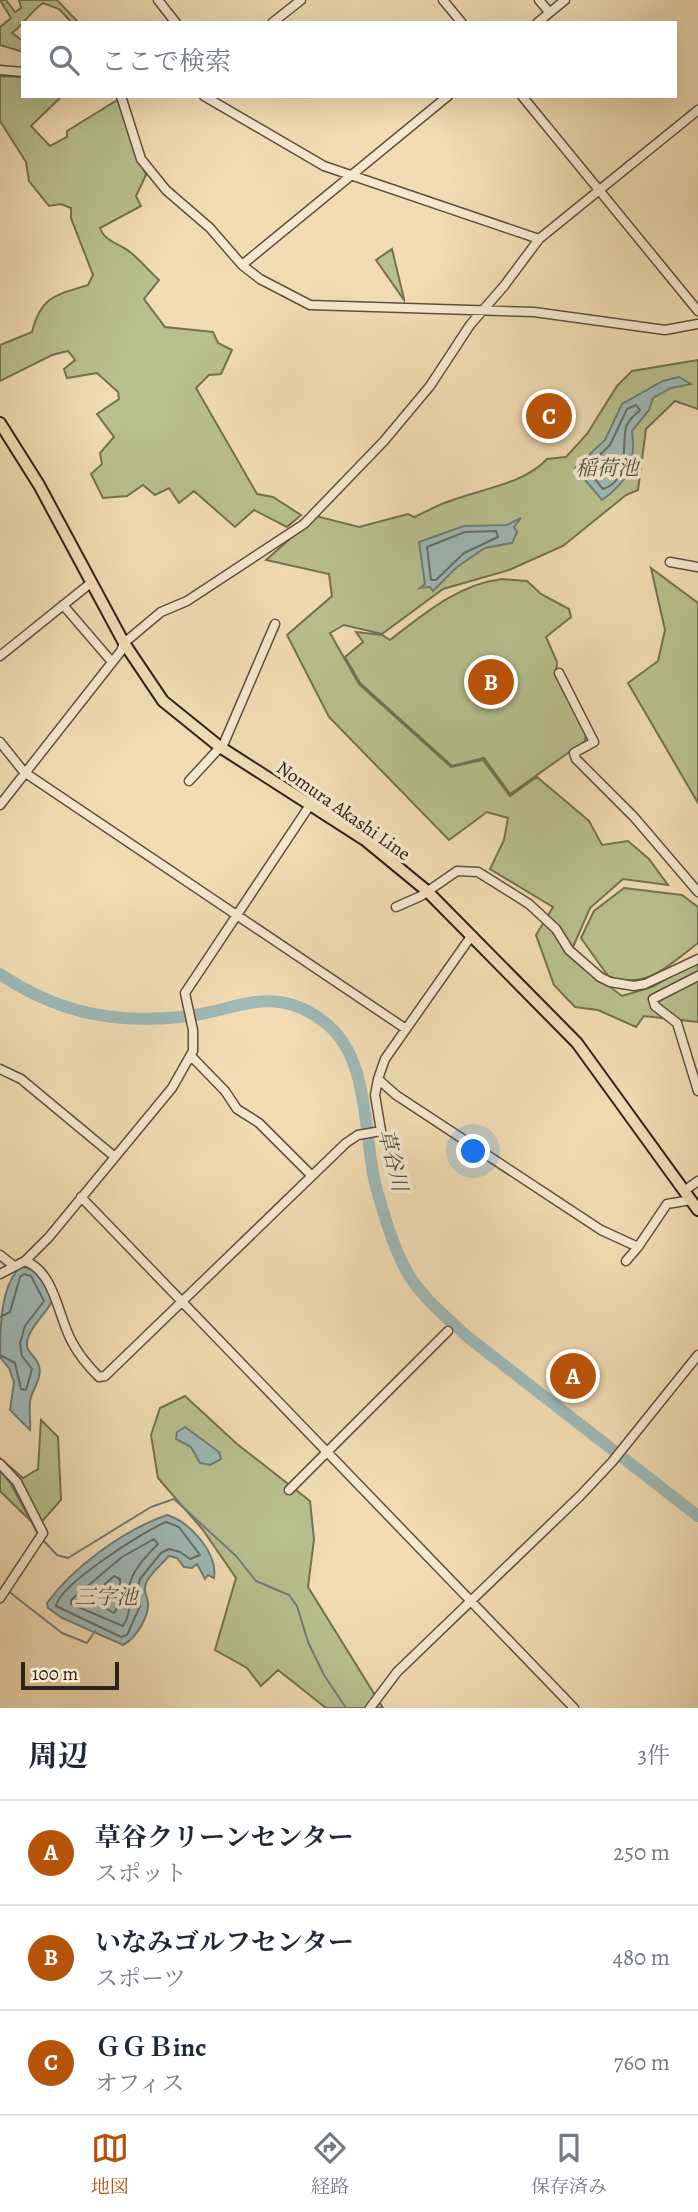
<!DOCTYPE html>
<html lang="ja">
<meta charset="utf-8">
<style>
body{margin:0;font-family:Alegreya,"Noto Serif JP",serif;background:#f6f6f7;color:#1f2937}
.scale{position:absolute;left:21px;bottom:18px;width:98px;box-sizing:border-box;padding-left:7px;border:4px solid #2e2318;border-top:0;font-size:19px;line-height:24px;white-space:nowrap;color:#2e2318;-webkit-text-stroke:5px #f6e8ce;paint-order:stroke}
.you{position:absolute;left:474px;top:1152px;width:24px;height:24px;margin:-18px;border:5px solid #fff;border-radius:50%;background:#1a73e8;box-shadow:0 0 0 10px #1a73e833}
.badge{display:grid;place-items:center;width:46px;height:46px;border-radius:50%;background:#b45309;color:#fff;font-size:23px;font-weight:700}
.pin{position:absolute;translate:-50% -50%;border:4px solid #fff;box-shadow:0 2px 7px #0006}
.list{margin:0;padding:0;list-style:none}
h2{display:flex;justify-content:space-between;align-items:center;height:91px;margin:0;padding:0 28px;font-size:30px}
h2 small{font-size:23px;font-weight:400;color:#747a83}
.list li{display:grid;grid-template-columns:46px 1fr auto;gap:21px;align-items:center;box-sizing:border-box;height:105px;padding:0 28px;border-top:2px solid #e0e1e3}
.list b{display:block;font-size:26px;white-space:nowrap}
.list p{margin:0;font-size:23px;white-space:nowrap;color:#747a83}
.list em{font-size:23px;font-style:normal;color:#747a83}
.icon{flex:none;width:38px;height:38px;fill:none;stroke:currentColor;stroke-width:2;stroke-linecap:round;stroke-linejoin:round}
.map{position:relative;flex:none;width:698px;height:1708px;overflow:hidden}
.search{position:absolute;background:#fff;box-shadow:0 7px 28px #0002;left:21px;right:21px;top:21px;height:77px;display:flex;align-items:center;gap:18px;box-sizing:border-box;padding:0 24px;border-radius:0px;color:#747a83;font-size:26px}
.sheet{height:406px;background:#fff}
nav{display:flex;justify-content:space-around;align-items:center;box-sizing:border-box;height:98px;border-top:2px solid #e0e1e3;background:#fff;font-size:19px;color:#747a83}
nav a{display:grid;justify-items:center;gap:4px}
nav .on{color:#b45309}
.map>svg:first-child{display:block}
.green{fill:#b8c08e;stroke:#737253;stroke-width:2}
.water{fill:#9eb9b7;stroke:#717d77;stroke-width:2}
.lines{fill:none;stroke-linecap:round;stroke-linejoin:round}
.shore{stroke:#666e68;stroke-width:2}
.stream{stroke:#717d77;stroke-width:2}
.river{stroke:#9eb9b7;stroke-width:12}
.minor-casing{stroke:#5f513f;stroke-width:11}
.major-casing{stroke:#2e2318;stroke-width:14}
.minor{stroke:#f6e8ce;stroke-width:8}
.major{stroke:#f1dcb3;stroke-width:10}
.labels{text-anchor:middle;stroke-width:7;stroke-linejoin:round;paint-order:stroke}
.street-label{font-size:19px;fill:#2e2318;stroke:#f6e8ce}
.water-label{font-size:21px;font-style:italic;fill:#505048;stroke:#f6e8ce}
</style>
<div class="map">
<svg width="698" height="1708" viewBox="0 0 698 1708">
<rect width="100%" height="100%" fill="#f1dcb3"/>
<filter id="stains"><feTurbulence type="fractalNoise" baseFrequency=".00286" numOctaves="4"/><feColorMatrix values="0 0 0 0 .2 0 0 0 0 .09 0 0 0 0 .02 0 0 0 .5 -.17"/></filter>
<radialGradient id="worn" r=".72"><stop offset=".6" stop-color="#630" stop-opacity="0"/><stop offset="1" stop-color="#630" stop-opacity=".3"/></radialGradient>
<path class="green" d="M0,0h6l9,12 6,-4 -2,-8h38l22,23h-7l-13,-14 -16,-6c-13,9 -19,21 -31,30l11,8v11l-23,-7v-18l11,-9z
M0,76l23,1v19h39l-31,30 19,20 17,-9v-6l52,-32 27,76 -10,21 5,10 -41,22c5,14 19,15 30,24 10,8 19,19 29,28l-15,19 21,28 48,5 5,11 14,7 -11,24 -12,1 -13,13 61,106 16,3 28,18 -14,12 -33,-17 -19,17 -41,-36 -15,12 -10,-15 -14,7 -12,-10 -16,11 -24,2 -12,-24 11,-10 -2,-11 14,-16 -17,-23 22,-15 -1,-7 -21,-19 -30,5 -3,-9 11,-9 -7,-9 -16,4 -52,26v-36l32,-13c9,-36 24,-37 56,-47l5,-10 -22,-57v-10l-10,-4 -12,2 -20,-25 -3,-19 -26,-41z
M392,249l12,50v1l-28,-40z
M698,360v49l-23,-8 -29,28 -8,61 -12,5 -63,51 -54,24 -66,19 -61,45 -38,-9 -14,8 29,51 92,83 32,-7 27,36 27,-19 52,44 13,24 26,-4 21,18 19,26 -45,-6 -33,29 -21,48 53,40 30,-9 46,-26v61l-54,-6 -8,11 -38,-17 -23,-3 -21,-22 -18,-50 17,-28 -63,-38 14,-29 4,-22 -21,-6 -38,28 -120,-123 -42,-82 45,-39 -3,-22 -63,-14 50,-44 43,11 49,-13 6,3c12,-5 23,-12 36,-16 31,-12 74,-17 97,-42l19,-2 21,-23 30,-48 15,-15z
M651,568l47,35v200l-70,-120 30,-22 7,-31z
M502,579l25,2 14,13 28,15 2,8 -25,20 11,25 -1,12 30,61 -1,6 -75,53 -26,-36 -32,8 -92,-83 -15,-26 18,-15 -7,-10 26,3 8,5c35,-27 67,-55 112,-61z
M624,888l58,7 16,12v36c-29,22 -52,48 -90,33l-27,-38 13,-27z
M185,1396l52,48 73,57 4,38 -6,48 75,121h-57l-48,-38 -17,16 -14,-18 -32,-18 21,-72 -33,-48 -45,-52 -7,-43 9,-27z
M41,1420l17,17 3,63 -24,27 -37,-36v-33l23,20 15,-9z"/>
<path class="water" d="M679,377l12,7 -20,4 -18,10 -4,12 -17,21c4,34 -3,50 -30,69l-27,-32 30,-28 17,-36 41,-23z
M521,518l-7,9 3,5 -5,11 -27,5 -28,19 -24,24 -3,-4 -10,1 5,-4 -6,-42 45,-16 43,-1z
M20,1267c18,0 27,18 32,34 -6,13 -20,23 -24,37 -5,15 8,16 11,28 3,12 -5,21 -8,31 -3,9 0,23 -1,33l-20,-20 4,-28 -5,-14 -9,-11c0,-27 0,-70 20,-90z
M185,1427l34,25 2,7 -11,6 -10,-2 -9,-16 -15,-8 1,-7z
M167,1515c23,7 51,38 47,63l-6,-3 -3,4 -8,-15 -5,4 -8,-1 -7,-9 -8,-2c-6,7 -17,16 -22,25 -5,9 0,14 1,22 1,14 -12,35 -25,42l-61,-27 -14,-10 -1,-5c27,-37 77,-73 120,-88z"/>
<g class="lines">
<path class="shore" d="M636,405l4,5c-5,5 -12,10 -14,17 -5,22 5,53 -23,62l-17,-21 24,-23 17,-36z
M496,531l2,6 -34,16 -28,27h-5l-4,-33 38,-15z
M0,1317l10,-5 10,-35 4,-3 7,2 13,25 -19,25 -5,17 2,13 10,13 -6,21 -5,-1 -6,-26 -15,-8
M166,1522l13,5 21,28 -10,4 -10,-7 -11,-3 -8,4 -21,26 -3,12 3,15 -13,29 -6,2 -65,-31c3,-21 88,-75 110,-84z
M154,1539l4,5c-11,11 -28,28 -29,45 -1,14 3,24 -6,37l-52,-22v-4l51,-43z
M114,1576l6,3v24l-6,10 -25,-14z"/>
<path class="stream" d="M0,1471l9,10 29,53
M41,1538l16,17 11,3 83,-51 23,-8 62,57 20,25 33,14 8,11 11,36 16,33 22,33
M8,1591l54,42 25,10 8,-12"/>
<path class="river" d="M0,974c57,38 112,50 181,43 54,-5 90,-35 142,4 47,34 40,110 52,162 8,29 19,68 35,94 15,23 38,42 59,61l229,178"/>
<defs>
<path id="minor" d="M158,0l18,23
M443,0l19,23
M539,0l10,12
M272,23l29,-23
M537,23l28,-23
M0,70l23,2
M121,96l20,63 25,31 44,38 32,37 18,14 50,26 224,7 131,18 33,-6
M204,96l120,70 215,73
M522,96l176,215
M242,265l206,-169
M670,562l28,5
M63,605l49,57
M0,656l92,-74
M559,673l35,69 -20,11 2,6 58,58 64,75
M0,742l24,30 382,257
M189,781l35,-38 51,-119
M0,805l121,-154 3,-8 37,-31 26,-11 117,-77 80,-83 46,-55 40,-61 34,-39 35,-47 159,-129
M396,907l25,-11 36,-25 21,1 51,32 27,25 13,21 31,27 10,5 24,4 11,-2 53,-25
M472,935l-87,124 -7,20 18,16 205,135 37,17 29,-43 24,-4
M698,976l-45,23 2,7 22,17 21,68
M192,1057l33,34 12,18 22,14 52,52
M0,1069l21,10 94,78
M684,1191l14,-10
M81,1197l493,511
M0,1255l14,11
M25,1261c30,11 33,56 47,81 7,13 16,24 27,35l6,-1 241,-233 12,-8 23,-4 -6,-36 3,-16
M626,1261l12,-14
M0,1274l25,-13 24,-24 123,-149 21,-37v-21l-8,-37 125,-188
M0,1464l17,18 26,51 -43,65
M289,1490l159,-159
M370,1708l27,-36 183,-176 32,-34 86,-107"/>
<path id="major" d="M0,423l39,62 85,158 39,58 57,46 145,93 62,51 150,152 121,167"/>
</defs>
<use href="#minor" class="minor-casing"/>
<use href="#major" class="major-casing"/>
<use href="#minor" class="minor"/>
<use href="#major" class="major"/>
</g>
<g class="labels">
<g class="street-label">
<text transform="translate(344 810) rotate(35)" y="7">Nomura Akashi Line</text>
</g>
<g class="water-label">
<text x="607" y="475">稲荷池</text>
<text transform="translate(393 1160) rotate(76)" y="7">草谷川</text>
<text x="106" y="1604">三字池</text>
</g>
</g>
<rect width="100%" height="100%" filter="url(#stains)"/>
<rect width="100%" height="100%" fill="url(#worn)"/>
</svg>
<div class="scale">100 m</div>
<div class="you"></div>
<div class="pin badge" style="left:573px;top:1376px">A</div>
<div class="pin badge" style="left:491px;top:682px">B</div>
<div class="pin badge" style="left:549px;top:416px">C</div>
<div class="search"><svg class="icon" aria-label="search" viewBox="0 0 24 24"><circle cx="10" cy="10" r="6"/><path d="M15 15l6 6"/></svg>ここで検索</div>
</div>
<section class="sheet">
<h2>周辺<small>3件</small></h2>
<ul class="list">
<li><span class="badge">A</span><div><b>草谷クリーンセンター</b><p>スポット</p></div><em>250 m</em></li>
<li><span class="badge">B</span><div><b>いなみゴルフセンター</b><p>スポーツ</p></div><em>480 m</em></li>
<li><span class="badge">C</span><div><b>ＧＧＢinc</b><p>オフィス</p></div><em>760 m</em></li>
</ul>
</section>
<nav>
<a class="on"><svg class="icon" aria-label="map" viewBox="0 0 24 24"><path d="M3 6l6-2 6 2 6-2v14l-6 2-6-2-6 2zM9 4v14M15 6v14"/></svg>地図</a>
<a><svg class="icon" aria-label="directions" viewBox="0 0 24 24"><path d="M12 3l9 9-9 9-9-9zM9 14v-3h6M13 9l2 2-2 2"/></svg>経路</a>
<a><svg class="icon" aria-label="saved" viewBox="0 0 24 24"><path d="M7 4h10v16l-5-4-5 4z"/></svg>保存済み</a>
</nav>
